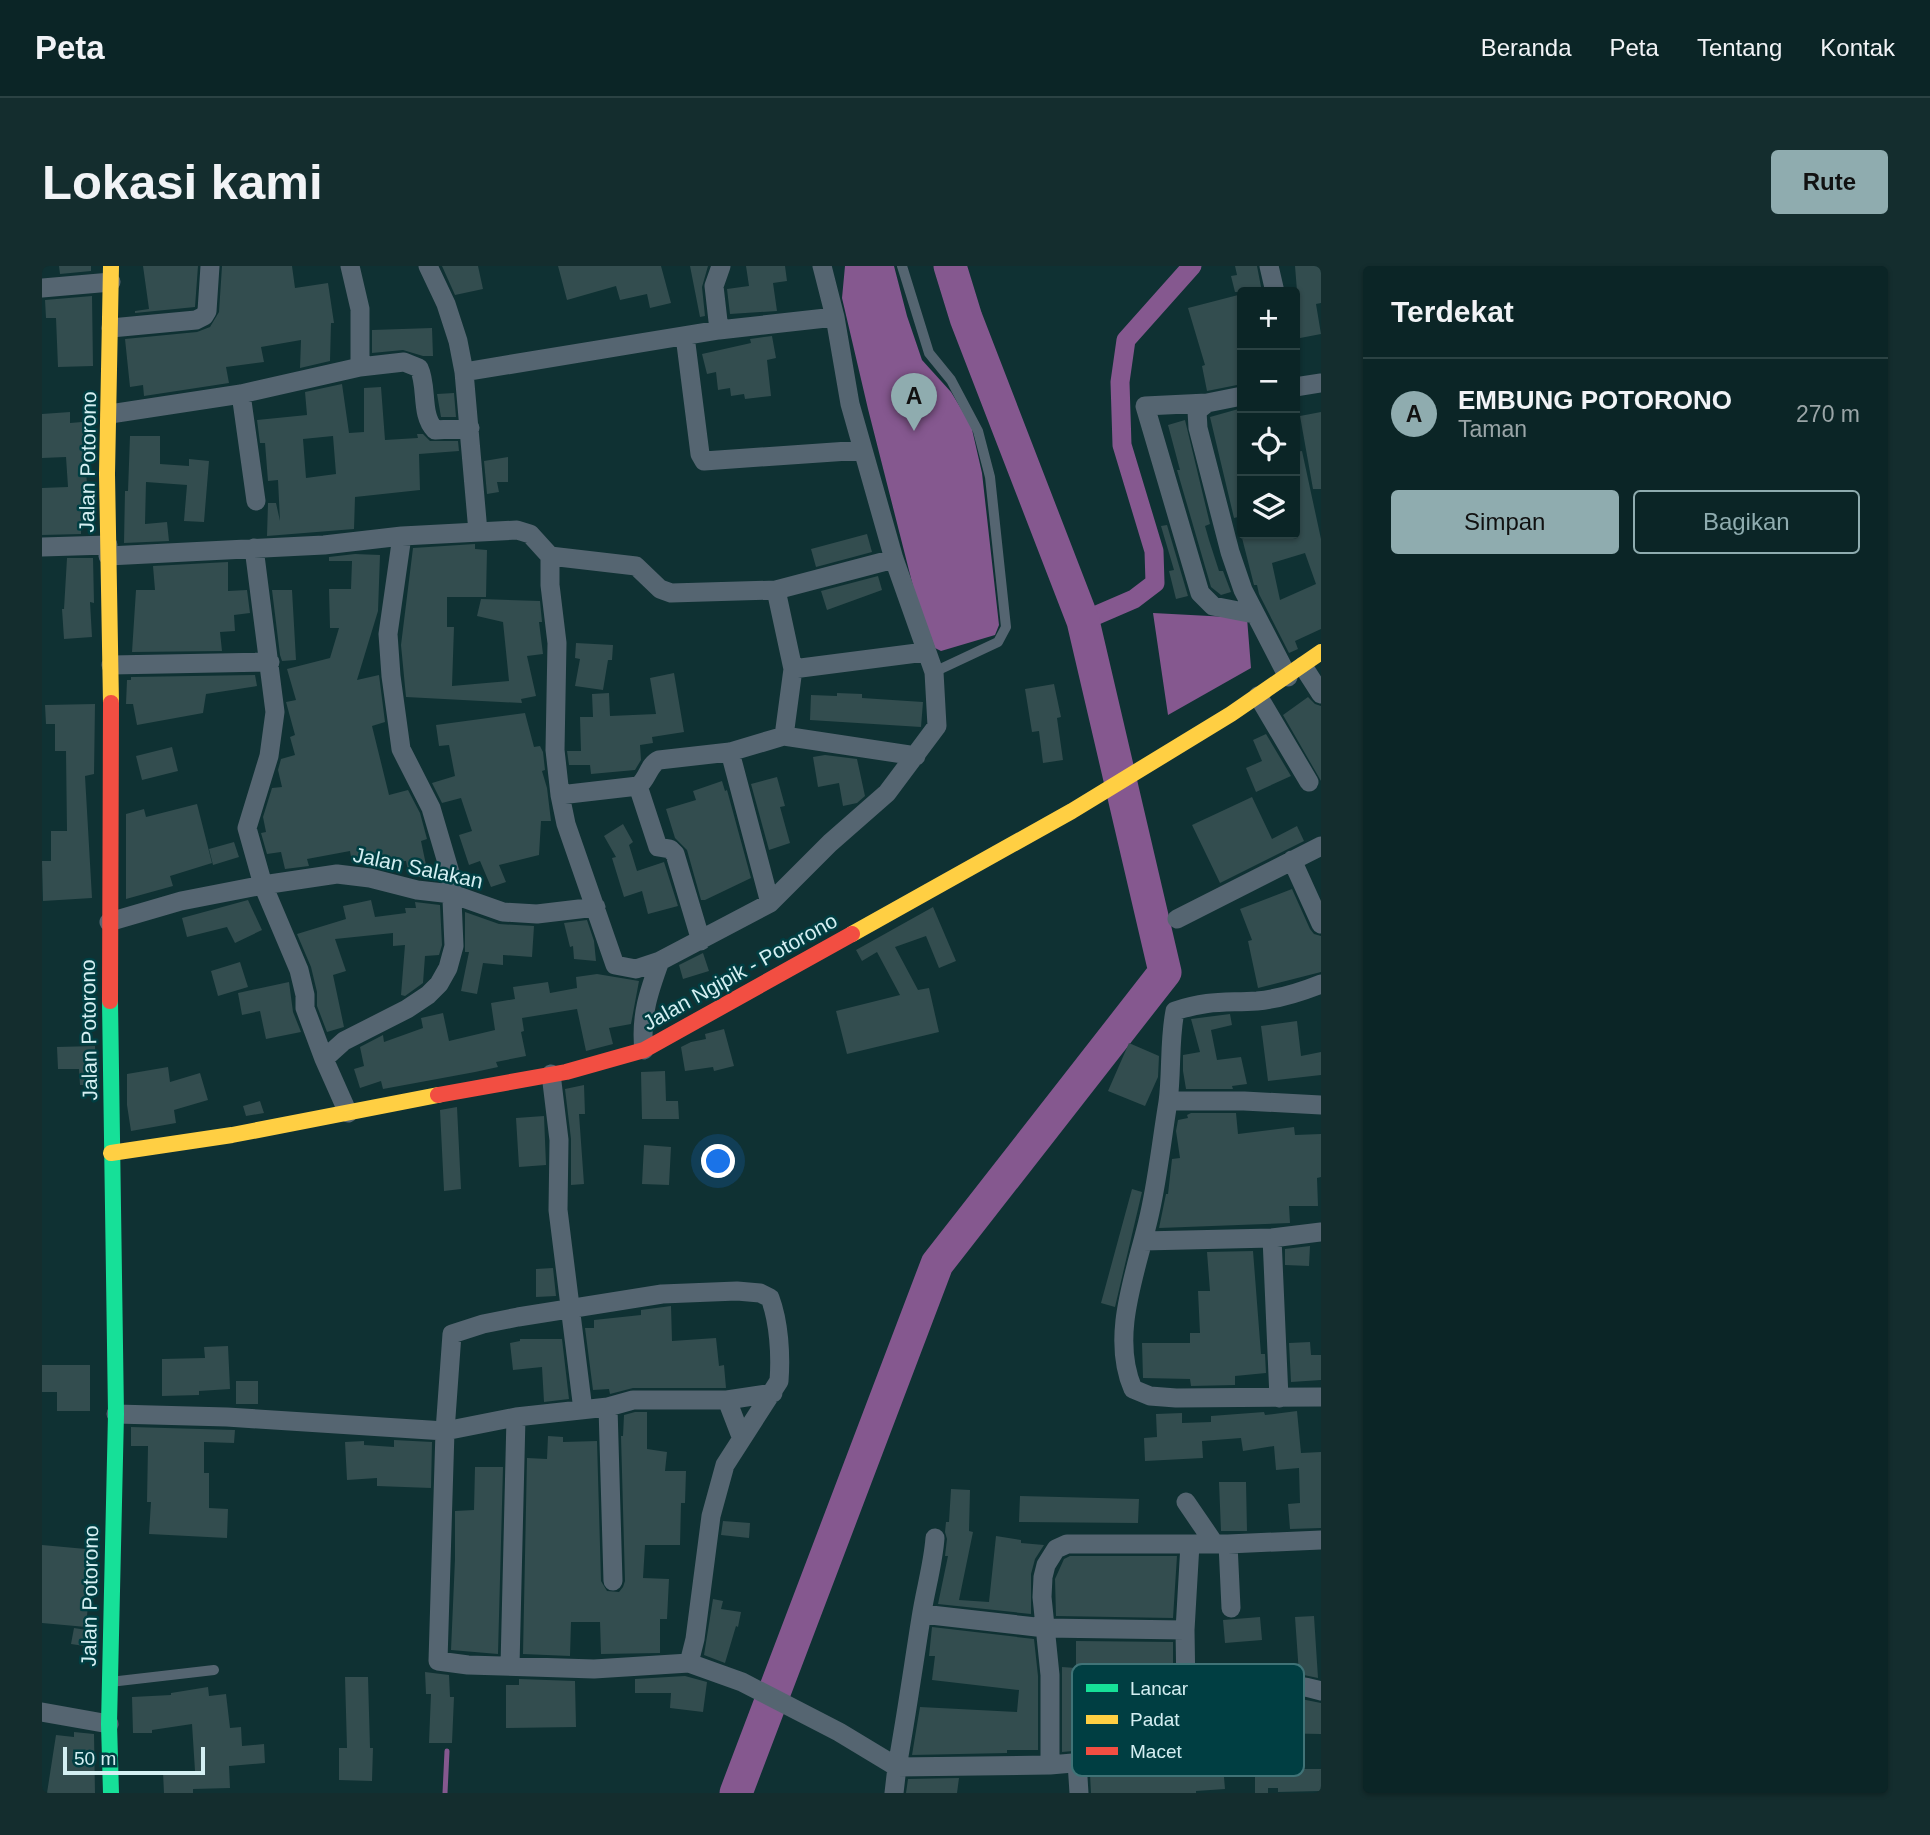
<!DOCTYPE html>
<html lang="id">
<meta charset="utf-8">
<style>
body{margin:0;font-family:Arial,sans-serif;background:#142d2e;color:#f1f3f6}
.controls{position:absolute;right:21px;top:21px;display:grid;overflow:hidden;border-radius:7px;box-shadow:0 2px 5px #0004}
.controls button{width:63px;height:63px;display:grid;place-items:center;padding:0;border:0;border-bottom:2px solid #2b4243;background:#0b2526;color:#f1f3f6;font:35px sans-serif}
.scale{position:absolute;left:21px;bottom:18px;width:142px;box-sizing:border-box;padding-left:7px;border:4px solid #d4eff2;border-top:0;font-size:19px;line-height:24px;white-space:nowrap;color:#d4eff2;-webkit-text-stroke:5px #003e42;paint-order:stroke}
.you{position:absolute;left:677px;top:896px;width:24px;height:24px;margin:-18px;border:5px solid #fff;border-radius:50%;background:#1a73e8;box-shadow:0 0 0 10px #1a73e833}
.badge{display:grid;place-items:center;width:46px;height:46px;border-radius:50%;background:#8facaf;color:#111;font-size:23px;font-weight:700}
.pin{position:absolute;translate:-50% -58px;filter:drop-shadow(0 2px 4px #0008)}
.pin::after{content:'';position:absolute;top:37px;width:24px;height:21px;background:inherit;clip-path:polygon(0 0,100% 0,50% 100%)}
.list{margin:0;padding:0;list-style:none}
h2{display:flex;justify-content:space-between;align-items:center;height:91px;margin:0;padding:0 28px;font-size:30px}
h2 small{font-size:23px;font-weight:400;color:#9aa5a7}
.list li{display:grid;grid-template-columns:46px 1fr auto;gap:21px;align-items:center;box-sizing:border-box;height:112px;padding:0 28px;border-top:2px solid #2b4243}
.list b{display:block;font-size:26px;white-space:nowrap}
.list p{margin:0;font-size:23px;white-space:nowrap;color:#9aa5a7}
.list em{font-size:23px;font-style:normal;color:#9aa5a7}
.actions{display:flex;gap:14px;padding:21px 28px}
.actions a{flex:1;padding:16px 0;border:2px solid #8facaf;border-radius:7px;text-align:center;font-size:24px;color:#8facaf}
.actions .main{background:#8facaf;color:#111}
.icon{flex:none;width:38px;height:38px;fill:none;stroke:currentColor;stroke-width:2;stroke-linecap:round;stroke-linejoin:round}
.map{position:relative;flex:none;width:1279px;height:1527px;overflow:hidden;border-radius:7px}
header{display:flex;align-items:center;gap:42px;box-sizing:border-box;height:98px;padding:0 35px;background:#0b2526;border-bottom:2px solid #2b4243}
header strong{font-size:33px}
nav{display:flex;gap:38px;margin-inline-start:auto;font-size:24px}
.intro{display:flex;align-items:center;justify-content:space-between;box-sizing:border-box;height:168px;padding:0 42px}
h1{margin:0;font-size:49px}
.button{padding:18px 32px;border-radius:7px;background:#8facaf;color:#111;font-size:24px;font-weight:700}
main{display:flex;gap:42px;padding:0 42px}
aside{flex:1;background:#0b2526;border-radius:7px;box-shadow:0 2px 5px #0004}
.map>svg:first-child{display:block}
.water{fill:#85588f}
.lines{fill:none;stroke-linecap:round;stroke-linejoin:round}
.stream{stroke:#85588f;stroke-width:5}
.canal{stroke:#85588f;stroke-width:19}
.river{stroke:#85588f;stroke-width:33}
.building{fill:#334d4f;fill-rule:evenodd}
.lane{stroke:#556571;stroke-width:10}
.street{stroke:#556571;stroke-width:19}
.fast{stroke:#16e098;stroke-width:16}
.slow{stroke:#ffcf43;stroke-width:16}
.jam{stroke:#f24e42;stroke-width:16}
.labels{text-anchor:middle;stroke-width:5;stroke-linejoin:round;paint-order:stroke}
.street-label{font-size:21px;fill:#d4eff2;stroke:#003e42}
.key{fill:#003e42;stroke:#407377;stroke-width:2}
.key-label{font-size:19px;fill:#d4eff2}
</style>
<header>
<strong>Peta</strong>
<nav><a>Beranda</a><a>Peta</a><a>Tentang</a><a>Kontak</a></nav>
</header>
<div class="intro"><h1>Lokasi kami</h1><a class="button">Rute</a></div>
<main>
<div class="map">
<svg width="1279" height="1527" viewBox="0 0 1279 1527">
<rect width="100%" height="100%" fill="#0f3133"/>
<path class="water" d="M803,0h49l13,50 15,44 29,32 20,33 11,48 17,152 -4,10 -54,16 -6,-3 -20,-54 -47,-185 -26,-111z
M1111,347l94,5 4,50 -83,47z"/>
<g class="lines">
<path class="stream" d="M403,1527l2,-42"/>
<path class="canal" d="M1041,355l51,-22 21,-16 -1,-32 -32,-106 -2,-63 6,-42 66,-74"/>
<path class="river" d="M694,1527l201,-529 228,-292 -82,-351 -117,-303 -16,-52"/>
</g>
<path class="building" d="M17,0h32v5l-31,3z
M101,0h55l-3,41 -60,6v-2l14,-2z
M180,0h70l3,22 33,-5 6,40h-3l-1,38 -30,7 1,-28 -40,7 3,15 -38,5 3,16 -85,13 -1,-11 -13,2 -5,-48 72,-7 13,-5 9,-15z
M400,0h36l5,23 -28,6z
M516,0h103l10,37 -21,5 -3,-14 -27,6 -4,-14 -49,14z
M648,0h18l-6,21 3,29 -5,1z
M704,0h39l2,15 -14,2 4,28 -47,3 -3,-25 22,-3z
M1193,0h22l5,26h-27l-4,-16 6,-1z
M1253,0h26v37l-5,1 5,30 -26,5v-47l2,-1z
M1200,28v90l-35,7 -5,-25 3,-1 -17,-57z
M50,30l1,70 -35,1 -2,-49h-10l-1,-18z
M390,62l1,28h-10l-20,-6 -31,3v-23z
M730,70l4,22 -9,2 4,36 -26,3 -1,-5 -13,2 -1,-8 -12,2 -2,-18 -9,2 -5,-20 49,-11 -1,-4z
M300,118l7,49 15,-1v-44l17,-1 4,53 33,-2 -1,-4h6l7,7h28l1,10 -40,3 1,36 -65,7 -1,32 -87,7 1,-33h8l4,18 -2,-41 -10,1 -3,-38h-5l-3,-23 50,-5 -2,-23zM291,170l3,38 -30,4 -3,-39z
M412,127l2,24h-15l-4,-23z
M1200,142v108l-8,2 -24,-101z
M28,146v11l12,-1 5,62h4l1,25h-11v25l-39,1v-47l26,-1 -2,-30 -24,1v-44z
M1279,146v77h-8l-13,-73z
M1143,154l25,104 -5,2 4,14 10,31h4l8,21 -10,3 -10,-8 -34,-117h3l-12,-45z
M88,170h30v28l29,2v-7l20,2 -5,61 -20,-1 3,-36 -41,-3 -1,42 22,-2 2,19 -45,2 1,-52h3z
M1260,185l19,88v90l-26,12 3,8 -9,4 -30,-59 -2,-9h-3l-13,-51h54v-82zM1263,287l11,31 -36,16 -8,-37z
M466,191v25h-11l2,10 -12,2 -3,-33z
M1125,259l21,71 -12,3 -7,-28 5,-1 -13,-44z
M825,268l5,18 -56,15 -5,-18z
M433,278v5l12,1 -1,47h-39v30h7l-2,59 57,-5 -6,-59 -26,-6 4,-17 59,2 2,21h-3l4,32 -16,2 9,40 -15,3 1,4 -116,-6 -5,-52 12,-97z
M313,288l25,1 -2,56 -21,69 22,-5 6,47 -13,4 17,69 19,-5 12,23 7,26 -6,2 8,38 -20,-4 -3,-14 -54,2 -2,-12 -43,8 2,7 -24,3 -4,-17 -14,2 -6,-21 5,-1 -3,-15 9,-29 10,-1 -4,-17 3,-11 14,-4 -5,-18 5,-2 -9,-33 10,-2 -9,-31 43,-11 9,-30h-9l-1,-39h22l1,-28h-23v-4z
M25,292h26l1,45 -4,-1 2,35 -28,2 -2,-30h2z
M186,296v29l19,-1 3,23 -16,2 1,16 -15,1 2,19 -90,1 4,-62h19l-2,-24z
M836,310l4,14 -55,20 -6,-19z
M230,324h20l4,70 -14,1 -2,-6z
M534,377l37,2 -1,15h-4l-5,30 -28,-4 5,-27 -5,-1z
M632,407l10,59 -32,5 1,6 -13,2 1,15 -6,10 -44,4 -1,-9h-21l-2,-14h14l-1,-34h13l-1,-23 17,-1 1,23 46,-2 -6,-36z
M213,409l2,11 -51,8 -3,19 -66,12 -4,-21h-7l1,-24h4v-3z
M1012,418l7,33 -4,1 6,42 -20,3 -4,-32 -7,1 -7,-43z
M795,427l25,1v4l61,4 -2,25 -111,-7 1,-25 26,1z
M1266,431l7,7 6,2v75l-38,-66z
M53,438l-1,70 -9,2 7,122 -49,3 -1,-40h9v-30h16l-1,-80h-11v-27h-9l-1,-19z
M483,447l9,34 6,-1 3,6 2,18 -3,1 5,17 4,33h-10l-2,34 -40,10 7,17 -15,5 -11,-26 -11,4 -10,-30 13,-4 -11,-33 -19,5 -10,-20 23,-7 -6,-31 -10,1 -3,-21z
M1224,468l25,42 -35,16 -10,-24 16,-7 -9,-21z
M130,481l6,24 -36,9 -6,-24z
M783,489l32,4 8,37 -8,7 -14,3 -4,-23 -21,4 -5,-30z
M735,511l8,29 -5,1 10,36 -21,7 -18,-66z
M680,515l3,10 2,-1 24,88 -46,22h-4l-14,-50 -12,-12 -9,-29 30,-9 -3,-9z
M1210,531l20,42 25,-13 7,15 -84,42 -28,-58z
M155,538l15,59 -42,13 3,10 -47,13v-85l18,-5 2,8z
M581,558l10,18 -4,3 8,26 27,-9 14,44 -30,8 -6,-23 -18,6 -12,-39 4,-1 -12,-21z
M192,576l5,15 -26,8 -4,-16z
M1250,623l18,40 4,5 7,2v36l-63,16 -10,-47 4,-1 -12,-31z
M206,634l14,30 -27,13 -8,-16 -40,10 -5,-19z
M329,634l4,17 31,-4 -1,-5h11l-1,-6 25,3 2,40 -3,10 -14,1 -2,27 -18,13 -4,-1 4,-50 -12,1v-13l-58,6 11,32 -13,4 11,52 -17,5 -10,-26v-14l-6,-25 -14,-33 49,-15 -3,-13z
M891,641l23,54 -17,7 -13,-32 -31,11 23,43 11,-2 10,44 -92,22 -11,-43 64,-16 -23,-43 -15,9 -6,-11z
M423,646l34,12 35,2 -2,31 -29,-2v10l-20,-2 -6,31 -16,-3 8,-39h-4z
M545,654l7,21 2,20 -22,-2 -1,-13 -3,1 -6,-24z
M661,687l6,18 -26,8 -4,-14z
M198,696l8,25 -30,9 -7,-25z
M555,708l42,7 -8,43 -22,4 4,16 -27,7 -9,-42 -55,9 2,13 -3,1 5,24 -30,6 2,5 -23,5 -92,17 -2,-8 -21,7 -6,-19 10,-3 -4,-19 23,-12 1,7 39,-14 -2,-10 22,-5 6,28 46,-11 -4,-27 24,-4 -2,-12 35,-5 2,11 27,-5 -1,-11z
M247,716l4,30 8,20 -35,7 -6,-28 -18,4 -4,-22z
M1188,748l2,11 -21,5 6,30 24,-3 6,27 -15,2 1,3h-47l-3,-18v-16l17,-3 -9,-33z
M1255,755l4,35 20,-4v23l-53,6 -7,-55z
M682,763l10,37 -20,5 -1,-4 -28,4 -4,-24 10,-5 15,-3 -1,-5z
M1087,777l30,13 -1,21 -13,29 -37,-15z
M53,780l1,39h-16l-1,-16h-21l-1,-22z
M126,801l2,15 30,-9 8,27 -34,10 2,13 -45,8 -4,-26v-31z
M623,805l1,30h12l1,18h-37l-1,-47z
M542,819l1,29h-6l5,70 -13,1v-46l-6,-50z
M218,835l4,12 -18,3 -3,-10z
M415,841l4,82 -17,2 -4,-81z
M1149,847h45l2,21 56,-7 1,8 26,-1v43l-4,1 1,28h-29l1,17 -131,5 7,-34h2l4,-35 8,-1 -4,-27 2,-11 10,-2 -1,-3z
M502,850l2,49 -27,2 -3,-49z
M602,879l27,2 -2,38 -27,-1z
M1090,923l10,3 -27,115 -14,-4z
M1268,980l-1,20 -24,-1v-16z
M1211,985l8,103h4l1,19 -31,3v9l-44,1 -1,-7 -47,-1 -1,-35h48v-10h10l-2,-42h12l-3,-39z
M511,1002l3,28 -20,1v-28z
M629,1040l1,35 44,-3 3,28 5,-1 2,23h-93l-23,6 -1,-5 -16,1 -8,-62h9v-8l47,-5v-5z
M478,1073h42l7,60 -25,3 -2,-35 -29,3 -3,-27 10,-2z
M1268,1076l1,13h10v25l-30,2 -2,-39z
M186,1080l2,43 -31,2v4l-37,1v-37l43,-1 -1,-11z
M0,1099h48v46h-33v-19h-15z
M194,1115h22v23h-22z
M1255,1145l4,42 20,-1v76l-31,1 -2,-25 12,-1 -1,-35 -23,2 -2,-24 -31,5 -2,-13 -39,3 1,17 -58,3 -1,-23 13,-1 -1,-23 26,-1v10l29,-1v-6l53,-4 1,3z
M593,1146h12v37l20,3 -2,19h21l-1,32h-4l-1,42h-35l-2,33 26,1 -2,40h-7v34l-59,1 -1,-32h-29l-1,34 -47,-2 4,-196 20,1 1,-23 15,1v5l34,-1 4,140 6,10 12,1 4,-5 2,-6 -4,-145h2l1,-21z
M89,1161l104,3 -1,13 -30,-1v31h5v35l19,1 -1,29 -78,-4 2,-32h-4l1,-56h-17z
M352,1174l38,2 -1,46 -54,-2v-8l-30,2 -2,-38 19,-1v4l30,2z
M433,1201h28l-5,187 -47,-4 4,-91v-48l19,-1z
M1177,1216h27l1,49h-26z
M909,1223l19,1 -1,41 4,1 -14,68 30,2 7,-66 25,4v3l23,2 -9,14 -4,15v40l-93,-10 10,-48h-3l2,-17 -2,-7 1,-10h3z
M978,1230l119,3 -1,24 -119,-1z
M681,1255l27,2 -1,15 -28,-3z
M0,1279l55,5 -3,34 -4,-1 -4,44 -44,-4z
M1028,1290h107l-4,62 -117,-2 -1,-37 9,-20z
M671,1333l10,2 -2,8 20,3 -3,15 -2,-1 -11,37 -21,-8z
M1272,1350l4,62 -19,-4 -4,-57z
M1218,1351l2,23 -37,3 -2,-23z
M890,1361l102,12 4,37v74h-31v3l-95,2 8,-48 97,5 2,-22 -87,-10 3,-24h-6z
M32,1362l19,3 -2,16 -20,-3z
M1034,1375l97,1v53h-15v31l8,1 -4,18 -13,5 -32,-3 -55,5v-85l14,1z
M383,1406l24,3 1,22h4l-2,46h-23l2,-49h-5z
M643,1410l22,6 -4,30 -33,-4 1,-15h-36v-14z
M303,1411h23l2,71h3l-1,33 -33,-1v-32h8z
M477,1413l56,2 1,46 -70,1v-43h13z
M166,1421l1,9 17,-2 4,34 11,-1 1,19 22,-2 1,19 -36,3 1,22 -37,1v4h-29l-1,-21 32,-1 -3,-47 -40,6v3h-19l-1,-36 39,-2v-2z
M1224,1430l25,1 30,6v31l-50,-1 -2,36h52v22l-43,1v-4h-10v5h-13v-28h-32l2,24 -29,2v2h-105l-1,-19 28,-3 31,3 17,-3 14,-9 5,-6 8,-38h11l1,6 43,1 2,-28z
M32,1466l20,2 1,59h-48l9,-58 18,2z
M917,1512l-2,15h-51l2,-14z"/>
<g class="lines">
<path class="lane" d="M860,0l27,87 22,27 27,51 12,46 16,150 -8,15 -64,30
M68,1416l104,-12"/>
<path class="street" d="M308,0l10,43v58
M386,0l18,38 12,37 6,31 14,160
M1227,0l6,26
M0,22l69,-6
M69,62l85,-8 8,-4 3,-5 3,-45
M677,64l-5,-44 7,-20
M643,70l15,118 4,7 159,-11
M422,106l255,-42 116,-13
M1253,121l26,-4
M199,128l15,107
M1200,130l-35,7 -10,8 1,17 32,124 13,38 45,87
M1165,137l-62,3 55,187 13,13 41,8
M68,148l131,-20 119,-27 44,-5 15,6c9,19 1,47 16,62l35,-2
M360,270l115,-6 13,4 20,22v29l7,58 -2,107 5,45 6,29 49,141 21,4 24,-8 110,-58 60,-60 57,-50 50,-67 -3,-54 -40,-113 -44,-155 -15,-87 -13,-51
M0,281l66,-2
M212,282l21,164 -6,44 -22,72 16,57 36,85 6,25v13l19,51
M66,290l216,-11 78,-9 -14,98 3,42 10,73 30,59 20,68 3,70 -6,22 -9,16 -11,11 -21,14 -63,32 -20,18 24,54
M508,290l86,10 24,23 11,4 105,-3 118,-31
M734,324l17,79 -9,67
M69,399l159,-3
M1261,400l18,28
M751,403l132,-17
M1216,430l51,86
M688,486l40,151
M596,520l20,61 12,2 5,5 26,87
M518,529l78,-9c10,-7 10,-21 21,-26l71,-8 54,-16 132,20
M1250,594l29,64
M1135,653l144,-73
M67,656l72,-21 82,-16 74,-11 33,4 47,12 35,4 51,18 34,2 59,-7
M1279,718c-20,8 -43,15 -64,17 -34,2 -48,-1 -82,10 -6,30 -3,61 -7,91 -6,36 -10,74 -18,110 -12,56 -41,122 -17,177l17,7 26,2 145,-1
M602,784c-4,-33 5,-59 16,-89
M509,808l8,66 -1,70 25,200
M1126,835h76l77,4
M1230,972l7,160
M1101,975l129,-3 49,-6
M685,1134l15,39
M566,1141l5,174
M74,1148l111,3 218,14 71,-14 92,-10 25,-7h94l46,-7
M1144,1236l28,41
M893,1272c-2,27 -10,53 -14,80 -8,50 -15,100 -24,149l153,-2 68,-6 32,3 13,-3 10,-7 13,-59 -1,-63 5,-86
M1186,1278l3,64
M880,1348l123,14 140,2
M647,1397l6,-24 16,-123 14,-51 54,-84c2,-26 0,-59 -9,-83l-10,-5 -23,-2 -75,3 -144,23 -35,7 -31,10 -7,97 -7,230 30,4 126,4 95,-6 53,19 97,50 58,35 -3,26
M468,1400l6,-249
M1144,1427c42,-6 93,-16 135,-2
M0,1446l67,12
M1035,1496l2,31
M1008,1499v-90l-8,-78 1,-20 3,-12 10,-16 11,-5h161l93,-4"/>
<path class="fast" d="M68,735l6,413 -7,310 2,69"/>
<path class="slow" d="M69,437l-4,-229 4,-208
M810,668l220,-123 159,-97 90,-62
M69,887l121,-18 206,-40"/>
<path class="jam" d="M68,735l1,-298
M396,829l128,-23 78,-22 208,-116"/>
</g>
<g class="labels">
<g class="street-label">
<text transform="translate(46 196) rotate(-89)" y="7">Jalan Potorono</text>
<text transform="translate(376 602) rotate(12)" y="7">Jalan Salakan</text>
<text transform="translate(698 706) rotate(-29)" y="7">Jalan Ngipik - Potorono</text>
<text transform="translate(47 764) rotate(-91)" y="7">Jalan Potorono</text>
<text transform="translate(48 1330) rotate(-89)" y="7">Jalan Potorono</text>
</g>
</g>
<rect x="1030" y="1398" width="232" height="112" rx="10" class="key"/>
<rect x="1044" y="1418" width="32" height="8" fill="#16e098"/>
<rect x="1044" y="1449" width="32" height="9" fill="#ffcf43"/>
<rect x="1044" y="1481" width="32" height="8" fill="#f24e42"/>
<g class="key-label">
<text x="1088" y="1429">Lancar</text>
<text x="1088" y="1460">Padat</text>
<text x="1088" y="1492">Macet</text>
</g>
</svg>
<div class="controls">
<button>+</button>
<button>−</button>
<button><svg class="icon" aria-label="locate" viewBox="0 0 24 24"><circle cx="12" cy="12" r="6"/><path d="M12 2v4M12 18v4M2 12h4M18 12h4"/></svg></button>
<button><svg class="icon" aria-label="layers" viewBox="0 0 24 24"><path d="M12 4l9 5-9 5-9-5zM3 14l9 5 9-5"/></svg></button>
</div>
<div class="scale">50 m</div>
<div class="you"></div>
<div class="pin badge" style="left:872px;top:165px">A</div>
</div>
<aside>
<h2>Terdekat<small></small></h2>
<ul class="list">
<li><span class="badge">A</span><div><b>EMBUNG POTORONO</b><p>Taman</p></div><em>270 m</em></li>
</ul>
<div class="actions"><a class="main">Simpan</a><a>Bagikan</a></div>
</aside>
</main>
